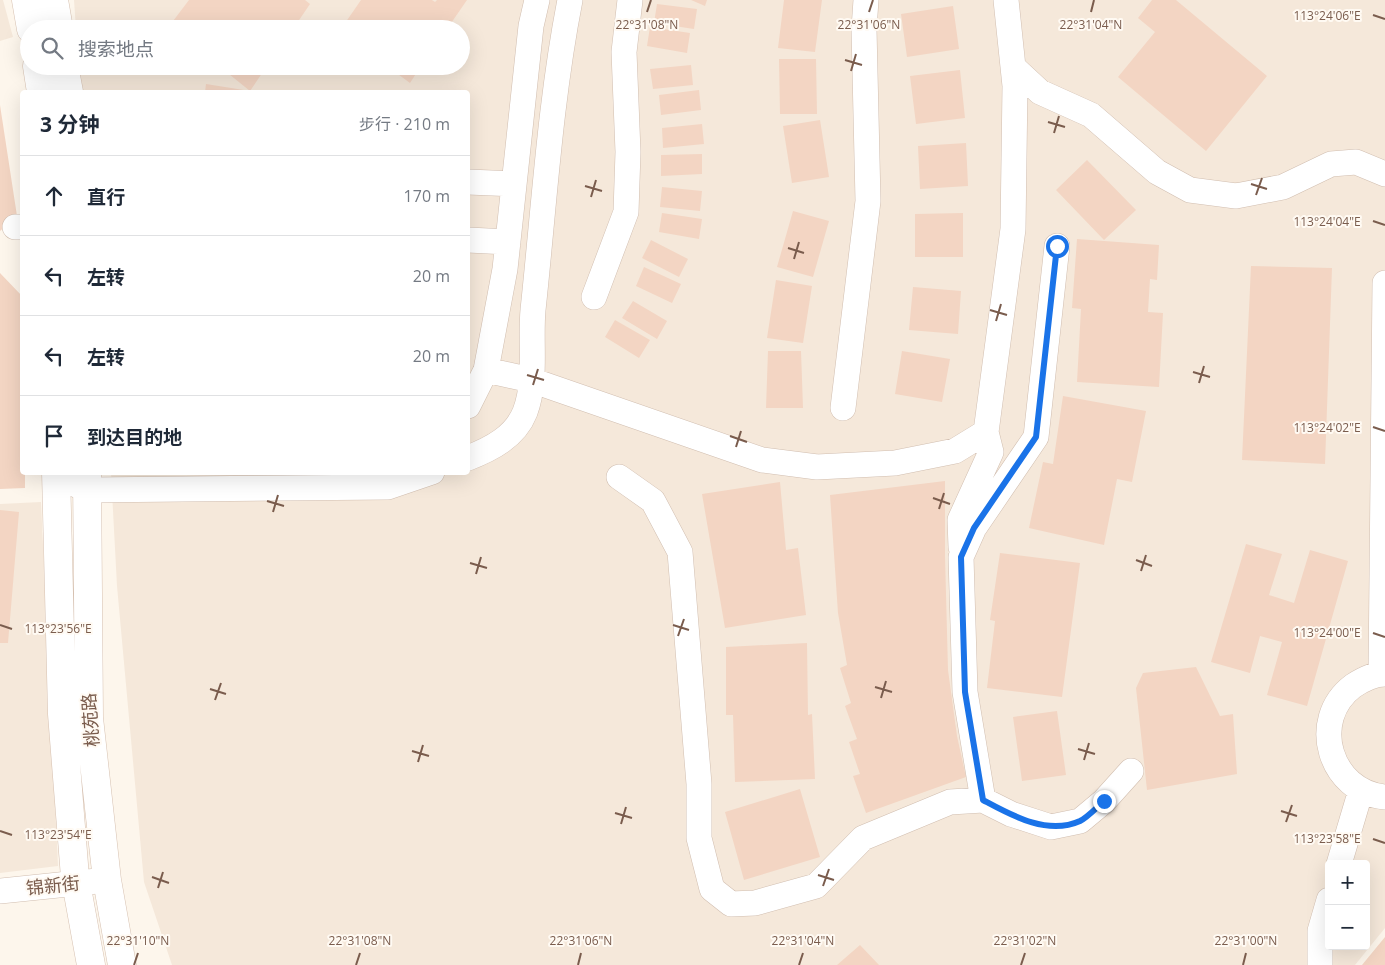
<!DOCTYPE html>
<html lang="zh">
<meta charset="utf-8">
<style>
body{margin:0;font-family:"Open Sans","Noto Sans SC",sans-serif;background:#f6f6f7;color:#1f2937}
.controls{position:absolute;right:15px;bottom:15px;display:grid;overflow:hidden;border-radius:5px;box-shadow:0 5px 20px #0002}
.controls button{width:45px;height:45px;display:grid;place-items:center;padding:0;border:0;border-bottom:1px solid #e0e1e3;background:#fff;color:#1f2937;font:25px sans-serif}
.stop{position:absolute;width:15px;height:15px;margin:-11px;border:4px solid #1a73e8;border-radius:50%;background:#fff}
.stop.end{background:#1a73e8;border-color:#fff;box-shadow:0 1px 5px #0008}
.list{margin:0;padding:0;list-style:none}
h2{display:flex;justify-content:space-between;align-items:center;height:65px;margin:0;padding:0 20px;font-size:21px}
h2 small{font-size:16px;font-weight:400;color:#747a83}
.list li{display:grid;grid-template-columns:32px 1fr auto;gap:15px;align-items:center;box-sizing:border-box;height:80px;padding:0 20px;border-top:1px solid #e0e1e3}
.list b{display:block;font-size:19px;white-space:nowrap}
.list em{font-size:16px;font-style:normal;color:#747a83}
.icon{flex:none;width:28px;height:28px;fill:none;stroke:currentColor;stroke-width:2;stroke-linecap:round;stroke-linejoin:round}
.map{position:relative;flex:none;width:1385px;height:965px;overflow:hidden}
.search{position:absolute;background:#fff;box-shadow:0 5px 20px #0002;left:20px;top:20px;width:450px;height:55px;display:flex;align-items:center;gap:12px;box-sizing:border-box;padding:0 18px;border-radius:28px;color:#747a83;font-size:19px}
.panel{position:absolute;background:#fff;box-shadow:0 5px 20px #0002;left:20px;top:90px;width:450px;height:385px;border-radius:5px}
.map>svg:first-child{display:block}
.residential{fill:#f5e8da;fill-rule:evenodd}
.building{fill:#f3d5c3}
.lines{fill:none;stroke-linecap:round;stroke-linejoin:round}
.street-casing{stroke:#d1beb0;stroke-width:26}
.secondary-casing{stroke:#d6c0b0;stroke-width:29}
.street{stroke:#fff;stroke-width:25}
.secondary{stroke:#fff;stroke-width:28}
.route{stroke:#1a73e8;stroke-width:6}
.ticks{fill:none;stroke:#7a5c4d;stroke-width:2}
.labels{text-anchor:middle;stroke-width:4;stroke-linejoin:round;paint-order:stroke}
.street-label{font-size:18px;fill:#7a5c4d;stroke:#fffaf3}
.ticks-label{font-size:12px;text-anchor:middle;fill:#7a5c4d;stroke:#fffaf3;stroke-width:4;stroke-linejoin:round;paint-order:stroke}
</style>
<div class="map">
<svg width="1385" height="965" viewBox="0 0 1385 965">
<rect width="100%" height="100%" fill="#fdf6ec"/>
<path class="residential" d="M0,0h3l10,37 -13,4z
M74,0h1311v928l-30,37h-1183l-28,-83 -27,-296 -6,-113 357,-1v-380h-387l-2,-26h382v-37h-385zM1329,864h37v82h-37z
M41,502l17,364 -58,7v-369z"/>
<path class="building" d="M189,0h116l5,4 -17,25h-126z
M361,0h71l3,2 2,-2h30l-20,29h-106z
M691,0h16l-2,6z
M784,0h38l-7,52 -37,-4z
M1152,0h24l91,76 -61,75 -88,-74 37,-45 -17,-14z
M657,4l40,5 -3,20 -40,-6z
M953,6l6,43 -52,8 -6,-43z
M650,27l40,6 -3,20 -40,-7z
M779,59h37l1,55h-37z
M691,65l2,20 -40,4 -3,-20z
M219,66h48l-17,25z
M387,66h34l-11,17z
M960,70l5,48 -49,6 -6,-48z
M206,84l44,7 -1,1h-44z
M699,90l2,20 -40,5 -2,-20z
M0,105l17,111 -17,15z
M820,120l9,57 -37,6 -9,-57z
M702,124l2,20 -41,4 -1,-20z
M966,143l2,43 -48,3 -2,-43z
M702,154v20l-41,2v-21z
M1087,160l49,50 -32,30 -48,-50z
M662,187l40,4 -2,20 -40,-4z
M793,211l36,10 -16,56 -36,-10z
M662,213l40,6 -3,20 -40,-7z
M963,213v44h-48v-43z
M1077,239l82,6 -2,35 -7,-1 -2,33 15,1 -4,74 -82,-5 4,-73 -9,-1z
M651,240l37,19 -9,18 -37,-19z
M1251,266l81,2 -7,196 -83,-4z
M644,267l37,17 -9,19 -36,-17z
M0,273l22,23v176h3v16l-25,1z
M776,280l36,6 -9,57 -36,-5z
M913,287l48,4 -3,43 -49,-4z
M633,301l34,20 -10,18 -35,-21z
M615,320l35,20 -11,18 -34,-21z
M768,351h33l2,57h-37z
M902,351l48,8 -8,43 -47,-8z
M1063,396l83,15 -14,71 -15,-3 -13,66 -75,-17 14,-66 10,2z
M945,481v75l3,114 9,66 9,41 -100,36 -13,-37 7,-2 -11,-32 8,-3 -12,-33 6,-3 -11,-35 7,-3 -9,-52 -8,-118z
M780,482l6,68 12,-2 8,67 -81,13 -23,-134z
M0,510l19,2 -11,131h-8z
M1246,544l36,10 -13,41 25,8 16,-53 38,11 -41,145 -40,-11 15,-53 -22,-6 -10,37 -39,-11z
M1000,553l80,10 -18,134 -75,-9 8,-67 -5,-1z
M807,643l1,72 4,-1 3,65 -80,3 -2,-67h-7v-68z
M1196,667l24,49 13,-2 4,60 -90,16 -11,-102 7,-15z
M1057,711l9,64 -44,6 -9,-64z
M800,789l20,68 -76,23 -19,-68z
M1385,937v28h-23z
M860,945l19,20h-42z"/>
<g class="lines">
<defs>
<path id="street" d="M1013,67l27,25 51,23 66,57 33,18 46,6 47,-9 48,-23 25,-2 29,12
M468,182l46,2
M15,227h7
M468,240l40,2
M594,297l32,-85 2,-60 -4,-100 6,-52
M486,370l45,10 231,80 55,7 78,-4 60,-12 31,-19 27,-203 2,-143 -9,-86
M468,406l18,-36 19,-101 26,-243 6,-26
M843,408l25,-207 -4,-172 2,-29
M468,458c23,-9 47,-21 57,-46 12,-32 5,-69 8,-102 11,-103 17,-208 37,-310
M63,472l-7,4 32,14 300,-3 44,-15
M619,477l34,24 27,51 19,232v54l13,51 19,15 24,-1 61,-17 47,-48 87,-36 33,-2 28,14 40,13 29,-6 24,-20 27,-30
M961,547l-1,-27 31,-68 -5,-20
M1381,674l4,-391
M1385,674c-12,0 -23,6 -32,12 -45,34 -23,106 32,111
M983,800l-18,-108 -4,-135 13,-29 62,-91 21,-191
M1339,864l22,-74
M0,891l107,-11
M1320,965v-34l9,-31"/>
<path id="secondary" d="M26,0l5,29
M54,0l5,29
M37,66l4,26
M64,66l5,26
M56,472l6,242 13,163 16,88
M87,472l2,246 18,162 15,85"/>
</defs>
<use href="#street" class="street-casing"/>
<use href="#secondary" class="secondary-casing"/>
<use href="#street" class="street"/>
<use href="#secondary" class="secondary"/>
</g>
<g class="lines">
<path class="route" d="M1057,246l-21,191 -62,91 -13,29 4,135 18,108c28,15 64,36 97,21 8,-4 17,-14 24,-20"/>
</g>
<path class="ticks" d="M647,12l4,-12M869,12l4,-12M1091,12l3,-12M1373,15l12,4M845,60l17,5M851,71l5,-17M1048,122l17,5M1054,133l5,-17M1251,184l16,5M585,186l17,5M1256,195l6,-17M591,197l5,-17M1373,221l12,4M788,248l16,5M794,259l5,-17M990,310l17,5M996,321l5,-17M1193,372l17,5M527,375l17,5M1199,383l5,-17M533,385l5,-16M1373,427l12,4M730,436l17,6M736,447l5,-16M933,498l17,6M267,501l17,5M939,509l5,-16M273,512l5,-17M1136,560l16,6M470,563l17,5M1141,571l5,-16M476,574l5,-17M0,625l12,4M673,625l16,5M1373,633l12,4M678,636l6,-17M875,687l17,5M210,689l16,5M881,698l5,-17M215,700l6,-17M1078,749l17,5M412,751l17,5M1084,760l5,-17M418,762l5,-17M1281,811l16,5M615,813l17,5M1286,822l6,-17M621,824l5,-17M0,831l12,4M1373,839l12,4M818,875l16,5M152,877l17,6M823,886l6,-17M158,888l5,-16M134,965l4,-12M356,965l4,-12M578,965l3,-12M799,965l4,-12M1021,965l4,-12M1243,965l3,-12"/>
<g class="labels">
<g class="street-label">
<text transform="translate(91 720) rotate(-94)" y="6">桃苑路</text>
<text transform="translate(53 886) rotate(-6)" y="6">锦新街</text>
</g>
</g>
<g class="ticks-label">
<text x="1327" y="20">113°24'06"E</text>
<text x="647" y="29">22°31'08"N</text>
<text x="869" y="29">22°31'06"N</text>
<text x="1091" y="29">22°31'04"N</text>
<text x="1327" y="226">113°24'04"E</text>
<text x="1327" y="432">113°24'02"E</text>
<text x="58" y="633">113°23'56"E</text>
<text x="1327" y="637">113°24'00"E</text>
<text x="58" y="839">113°23'54"E</text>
<text x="1327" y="843">113°23'58"E</text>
<text x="138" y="945">22°31'10"N</text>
<text x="360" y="945">22°31'08"N</text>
<text x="581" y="945">22°31'06"N</text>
<text x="803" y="945">22°31'04"N</text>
<text x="1025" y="945">22°31'02"N</text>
<text x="1246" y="945">22°31'00"N</text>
</g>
</svg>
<div class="controls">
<button>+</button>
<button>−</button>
</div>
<div class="stop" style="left:1057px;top:246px"></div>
<div class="stop end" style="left:1104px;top:801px"></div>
<div class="search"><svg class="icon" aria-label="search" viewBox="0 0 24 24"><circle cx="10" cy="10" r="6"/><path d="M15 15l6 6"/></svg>搜索地点</div>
<section class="panel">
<h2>3 分钟<small>步行 · 210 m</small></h2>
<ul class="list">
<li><svg class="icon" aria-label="ahead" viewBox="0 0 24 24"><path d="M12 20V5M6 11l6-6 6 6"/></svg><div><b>直行</b></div><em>170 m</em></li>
<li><svg class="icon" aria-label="left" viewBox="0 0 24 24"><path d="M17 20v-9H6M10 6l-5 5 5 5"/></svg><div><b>左转</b></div><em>20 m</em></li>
<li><svg class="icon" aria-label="left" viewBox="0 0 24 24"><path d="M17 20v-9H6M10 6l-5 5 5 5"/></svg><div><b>左转</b></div><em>20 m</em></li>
<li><svg class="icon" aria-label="arrive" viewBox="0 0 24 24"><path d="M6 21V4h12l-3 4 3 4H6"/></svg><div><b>到达目的地</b></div></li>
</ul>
</section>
</div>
